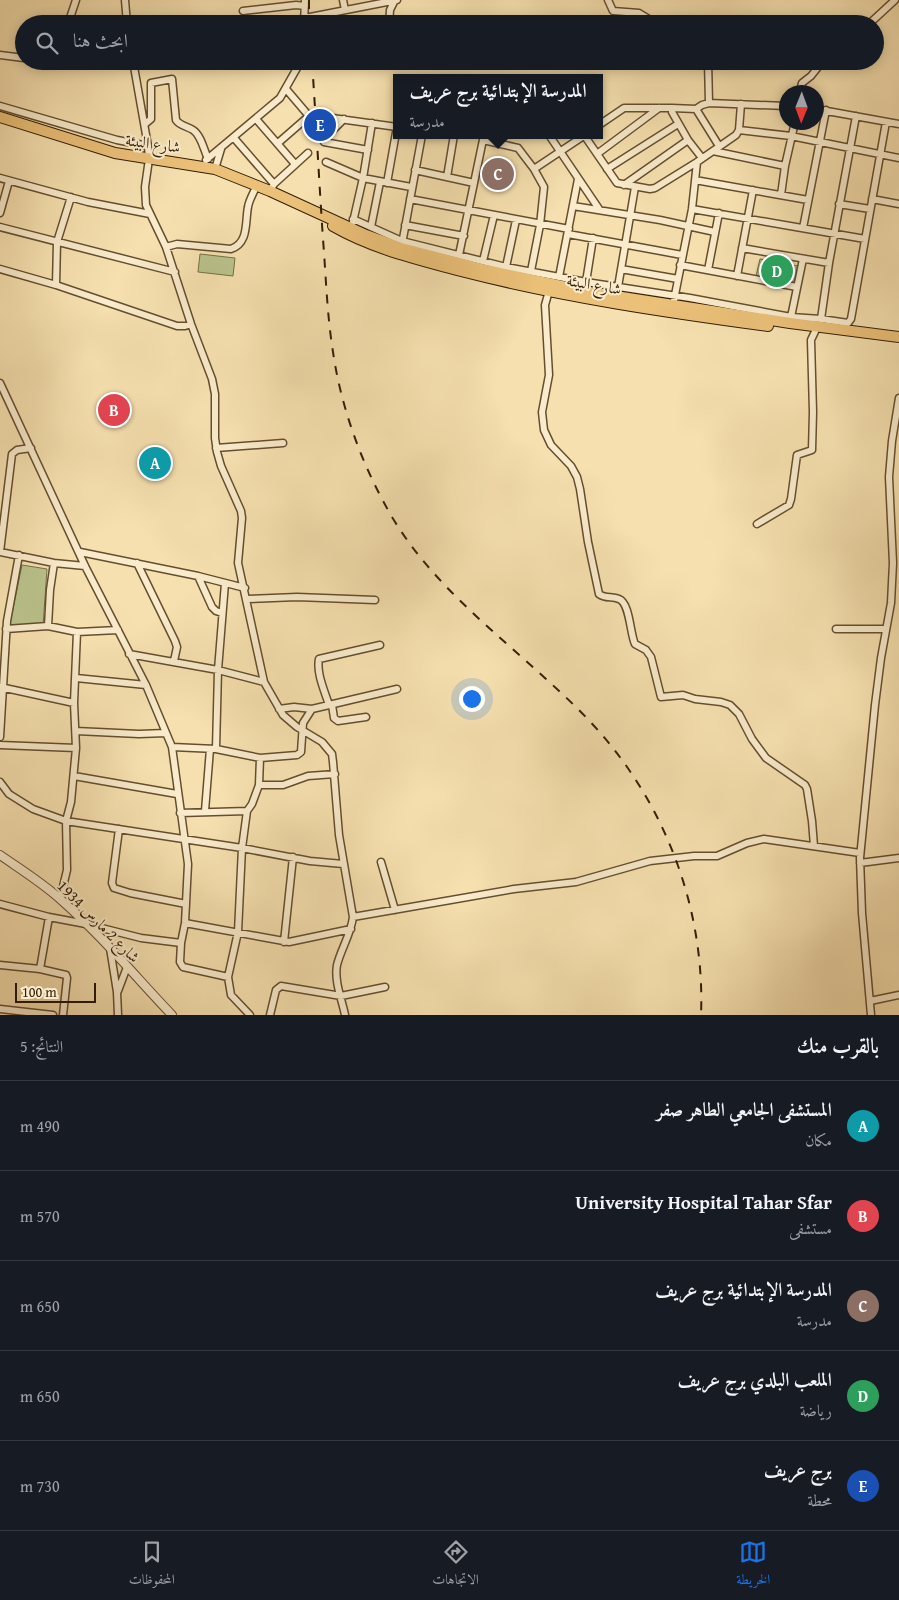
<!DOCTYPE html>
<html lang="ar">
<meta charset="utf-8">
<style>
body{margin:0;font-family:"Gentium Book Plus",Amiri,serif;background:#20242c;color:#f1f3f6;direction:rtl}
.compass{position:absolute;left:779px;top:85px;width:45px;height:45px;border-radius:50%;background:#171b24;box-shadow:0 2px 12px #0003;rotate:181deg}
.scale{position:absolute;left:15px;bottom:12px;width:81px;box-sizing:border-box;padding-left:5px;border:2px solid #331e05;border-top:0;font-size:14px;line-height:18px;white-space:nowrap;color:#331e05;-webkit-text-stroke:4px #f9ebcb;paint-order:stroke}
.you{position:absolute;left:471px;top:698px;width:18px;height:18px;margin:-12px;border:4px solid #fff;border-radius:50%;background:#1a73e8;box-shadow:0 0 0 8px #1a73e833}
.badge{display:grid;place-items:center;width:32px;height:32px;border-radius:50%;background:#1a73e8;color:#fff;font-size:16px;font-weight:700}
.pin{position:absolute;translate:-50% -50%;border:2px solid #fff;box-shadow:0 1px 5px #0006}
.popup{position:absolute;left:393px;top:74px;width:210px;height:65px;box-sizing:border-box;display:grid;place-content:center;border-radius:0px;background:#171b24;filter:drop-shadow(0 1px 4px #0005);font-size:16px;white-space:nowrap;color:#9ea1a6}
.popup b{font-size:19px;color:#f1f3f6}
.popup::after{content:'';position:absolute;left:50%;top:100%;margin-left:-10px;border:10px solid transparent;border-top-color:#171b24}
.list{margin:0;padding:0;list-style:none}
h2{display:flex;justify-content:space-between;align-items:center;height:65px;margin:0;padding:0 20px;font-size:21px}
h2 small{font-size:16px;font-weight:400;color:#9ea1a6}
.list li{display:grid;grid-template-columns:32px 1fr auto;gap:15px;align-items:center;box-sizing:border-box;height:90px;padding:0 20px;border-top:1px solid #363941}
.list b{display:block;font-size:19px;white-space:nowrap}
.list p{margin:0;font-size:16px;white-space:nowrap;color:#9ea1a6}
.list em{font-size:16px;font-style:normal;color:#9ea1a6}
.icon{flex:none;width:28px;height:28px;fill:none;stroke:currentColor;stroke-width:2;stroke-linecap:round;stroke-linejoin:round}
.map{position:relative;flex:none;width:899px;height:1015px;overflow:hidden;direction:ltr}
.search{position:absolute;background:#171b24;box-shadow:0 2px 12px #0003;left:15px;right:15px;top:15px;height:55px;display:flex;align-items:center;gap:12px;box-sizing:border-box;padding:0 18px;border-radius:28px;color:#9ea1a6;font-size:19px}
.sheet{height:515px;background:#171b24}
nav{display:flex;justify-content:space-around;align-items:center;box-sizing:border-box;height:70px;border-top:1px solid #363941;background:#171b24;font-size:14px;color:#9ea1a6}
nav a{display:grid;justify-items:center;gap:2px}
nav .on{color:#1a73e8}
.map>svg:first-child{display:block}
.green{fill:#bac38c;stroke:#767048}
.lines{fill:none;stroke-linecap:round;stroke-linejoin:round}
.minor-casing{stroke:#644e30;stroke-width:9}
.tertiary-casing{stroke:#644e30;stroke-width:10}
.primary-casing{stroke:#331e05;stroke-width:12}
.minor{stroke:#f9ebcb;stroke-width:6}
.tertiary{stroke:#f9ebcb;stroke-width:8}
.primary{stroke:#ebc078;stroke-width:10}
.rail{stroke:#331e05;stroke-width:2;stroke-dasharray:9 9;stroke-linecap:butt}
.labels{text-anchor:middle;stroke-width:4;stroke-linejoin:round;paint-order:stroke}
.street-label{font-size:16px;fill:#331e05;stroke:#f9ebcb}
</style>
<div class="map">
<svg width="899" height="1015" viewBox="0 0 899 1015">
<rect width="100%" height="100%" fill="#f6e0af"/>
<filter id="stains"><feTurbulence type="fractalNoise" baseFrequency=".004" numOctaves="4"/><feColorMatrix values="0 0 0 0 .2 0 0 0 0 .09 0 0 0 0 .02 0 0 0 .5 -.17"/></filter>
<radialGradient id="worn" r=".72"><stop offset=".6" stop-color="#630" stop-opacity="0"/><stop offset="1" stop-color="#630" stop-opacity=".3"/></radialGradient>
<path class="green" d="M200,254l35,4 -2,18 -35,-4z
M760,259l38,7 -3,17 -39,-7z
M22,565l25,4 -4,57 -34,2z"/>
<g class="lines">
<defs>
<path id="minor" d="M125,0l2,24
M343,0l2,10
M608,0l5,11 26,2 18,11
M243,11l53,-6 9,1
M305,18l92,-18
M68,24l8,-24
M304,24l1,-24
M389,24l1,-14 4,-8
M869,24l26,-24
M0,55l24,3
M42,61l8,2 7,-2
M133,61l15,85 1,13 -4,28 1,18 20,42 25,77 21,55 3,15v44l2,14 4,14 20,45 1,7 -4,45 26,119 19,33 14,12 25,15 10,12 1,8 6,73 14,82c-2,17 -12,32 -16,48 -3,16 5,35 8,50
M708,61l1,42
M800,92l2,-9 9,-7 12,-15
M0,106l117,34 31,6
M696,109l-24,-1v4l16,28 14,18
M816,109l83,15
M325,117l72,10
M256,119l39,45
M344,119l-19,19 -1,4 44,8
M145,124l6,-5v-36l21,-4 4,41c4,6 11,6 17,10 8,5 11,20 15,29
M599,125l25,-17h48
M739,130l52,6 108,22
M549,135l50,74
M584,135l33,48 33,6 5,-1 42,-26 39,-27 3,-5 2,-26
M234,138l40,46 -4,7
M483,140l35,8 16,21 10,18 -4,38 -9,46
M278,143l31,-27 -23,-27
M719,146l-23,-37 6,-4 7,-2 77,3
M713,151l72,15
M597,154l62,-46
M206,160l74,-62 21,-37
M326,162l37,16 48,9
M215,169l6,-20
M534,169l51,-34
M607,169l71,-45
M415,170l59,13
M447,177l7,-42
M0,178l88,24 62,12
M695,180l113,20
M387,183l10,-56
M274,184l34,-31
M624,185l64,-45
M781,195l4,-29 10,-44
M410,199l159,30
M872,199l27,5
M839,204l31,5
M573,206l87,14 55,12
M692,209l173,30
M0,213l9,-32
M353,219l49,22 104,26 80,15 104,16 101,19 30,2 27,4 3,-4 35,-197
M353,222l10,-44 9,-55
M405,225l59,11
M0,227l175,45
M371,227l9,-45
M803,228l23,-118
M568,234l114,21
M402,244l20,-109
M166,247l11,-3 54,5c18,-6 14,-27 17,-42 1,-7 6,-15 9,-22
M742,248l87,15
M459,255l25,-120
M483,261l11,-46
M680,265l117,22
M506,267l10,-47
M0,269l56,16 121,41h8l6,-2
M621,269l57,10
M708,270l11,-57
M737,276l16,-86
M559,277l19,-98
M586,282l7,-44
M56,285l1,-43 14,-45
M618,287l17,-100
M549,291l-4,14 4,70 -7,37 2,18 7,15 20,21 6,11 3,12 8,53 11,52c6,5 13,2 20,5 11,4 11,35 16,45l11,6 5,7 10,40 22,-2 12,4 26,3 9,3 9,9 13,25 14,19 39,27 2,4 5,32 2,25
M674,300l18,-91 5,-47
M791,317l12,-58
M0,383l85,183 61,119 26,62 16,117 -3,59 -4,20 -40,-5 -55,-14 -37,-7 -49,-13
M216,448l67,-5
M757,524l32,-19 2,-6 6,-44 15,-5 1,-38 -2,-72 10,-21 8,-56 27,-147
M0,552l12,-98 5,-4 14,-2
M0,552l54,11 31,3
M80,552l118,24 47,12
M137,563l38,78 2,6 -3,14
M198,576l14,31 4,4 6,2
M247,599l50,-2 78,3
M48,626l2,-36 4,-27
M6,629l42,-3 29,6 41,-2
M836,629h50
M129,654l89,16 46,12
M76,678l70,7
M0,687l74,16
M329,705c-4,-13 -13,-32 -10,-46l61,-14
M332,705l2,13 4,3 28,-4
M279,709l15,-2 18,2
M76,731l63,3 27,-1
M0,737l7,-116 12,-66
M0,745l76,3
M172,747l44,2 44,9 37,-3 4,-3 2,-29 9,-14 85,-20
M216,749l2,-79 7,-87
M74,776l103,18
M0,782l9,12 24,15 33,12 176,27 68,13 33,3
M259,785h24l25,-9 27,-2
M205,811l5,-62
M180,813l67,-2
M119,829l-7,54 2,5 16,5 56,11
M381,862l14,48
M860,863l39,-5
M60,899l7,-29 -1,-49 5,-19 5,-54 -2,-45 3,-71
M353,917l161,-28 62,-7 74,-21 44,-5h23l30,-13 17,-4 96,14
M185,923l104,19 62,-13
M284,942l9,-85
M181,943l-1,19 3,5 45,10
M110,948l7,44 1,23
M0,965l40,4 26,6 1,3 -4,37
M40,969l9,-52
M118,991l9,-24
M870,1001l29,-6
M0,1009l53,6
M250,1015l-19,-20 -3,-18 10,-45 4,-84 5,-37 5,-7 7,-19 1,-27
M270,1015l6,-25 5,-4 60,10 44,-9
M871,1015l-9,-102 -2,-55 15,-153 6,-47 10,-55 2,-40 -4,-86 3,-36 7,-43"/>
<path id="tertiary" d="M0,855c20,14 41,27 59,43 41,36 76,78 113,117"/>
<path id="primary" d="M0,117l115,36 100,16 55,22 96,44 35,13 85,22 104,22 200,31 109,14
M333,226c40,23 84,33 128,45 101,26 204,41 307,55"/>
</defs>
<use href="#minor" class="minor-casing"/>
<use href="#tertiary" class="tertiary-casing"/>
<use href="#primary" class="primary-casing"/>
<use href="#minor" class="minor"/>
<use href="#tertiary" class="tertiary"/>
<use href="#primary" class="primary"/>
<path class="rail" d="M309,0v24
M312,61c4,60 7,119 11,178 3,38 4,76 10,113 8,55 28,110 55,158 38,68 101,117 158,169 20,18 40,37 57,57 66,77 102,178 98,279"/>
</g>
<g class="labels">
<g class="street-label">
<text transform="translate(153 143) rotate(8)" y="6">شارع البيئة</text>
<text transform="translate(594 284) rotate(10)" y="6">شارع البيئة</text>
<text transform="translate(99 921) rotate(45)" y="6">شارع 2 مارس 1934</text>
</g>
</g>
<rect width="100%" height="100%" filter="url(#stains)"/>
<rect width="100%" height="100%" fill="url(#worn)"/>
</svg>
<svg class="compass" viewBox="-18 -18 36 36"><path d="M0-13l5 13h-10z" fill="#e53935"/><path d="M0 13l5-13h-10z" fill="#9ea1a6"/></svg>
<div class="scale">100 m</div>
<div class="you"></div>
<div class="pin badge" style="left:155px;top:463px;background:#0f9aa8">A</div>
<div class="pin badge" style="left:114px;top:410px;background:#e0444e">B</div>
<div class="pin badge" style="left:498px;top:174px;background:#8d6e63">C</div>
<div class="popup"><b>المدرسة الإبتدائية برج عريف</b>مدرسة</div>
<div class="pin badge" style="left:777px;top:271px;background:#2e9e5b">D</div>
<div class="pin badge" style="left:320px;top:125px;background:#1a4fb4">E</div>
<div class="search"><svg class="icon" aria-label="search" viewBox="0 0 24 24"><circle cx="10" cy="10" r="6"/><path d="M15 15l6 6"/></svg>ابحث هنا</div>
</div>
<section class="sheet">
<h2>بالقرب منك<small>النتائج: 5</small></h2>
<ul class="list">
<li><span class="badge" style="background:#0f9aa8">A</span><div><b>المستشفى الجامعي الطاهر صفر</b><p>مكان</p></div><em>490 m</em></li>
<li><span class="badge" style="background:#e0444e">B</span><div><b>University Hospital Tahar Sfar</b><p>مستشفى</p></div><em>570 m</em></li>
<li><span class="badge" style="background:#8d6e63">C</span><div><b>المدرسة الإبتدائية برج عريف</b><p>مدرسة</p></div><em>650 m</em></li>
<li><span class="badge" style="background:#2e9e5b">D</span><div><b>الملعب البلدي برج عريف</b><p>رياضة</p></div><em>650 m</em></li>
<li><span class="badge" style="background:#1a4fb4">E</span><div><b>برج عريف</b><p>محطة</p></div><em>730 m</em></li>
</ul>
</section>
<nav>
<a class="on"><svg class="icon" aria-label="map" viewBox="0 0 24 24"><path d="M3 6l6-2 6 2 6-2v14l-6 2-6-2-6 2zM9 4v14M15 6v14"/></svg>الخريطة</a>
<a><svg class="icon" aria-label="directions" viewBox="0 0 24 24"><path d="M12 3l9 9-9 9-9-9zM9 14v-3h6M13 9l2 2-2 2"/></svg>الاتجاهات</a>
<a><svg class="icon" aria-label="saved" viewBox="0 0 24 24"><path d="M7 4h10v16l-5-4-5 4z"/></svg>المحفوظات</a>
</nav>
